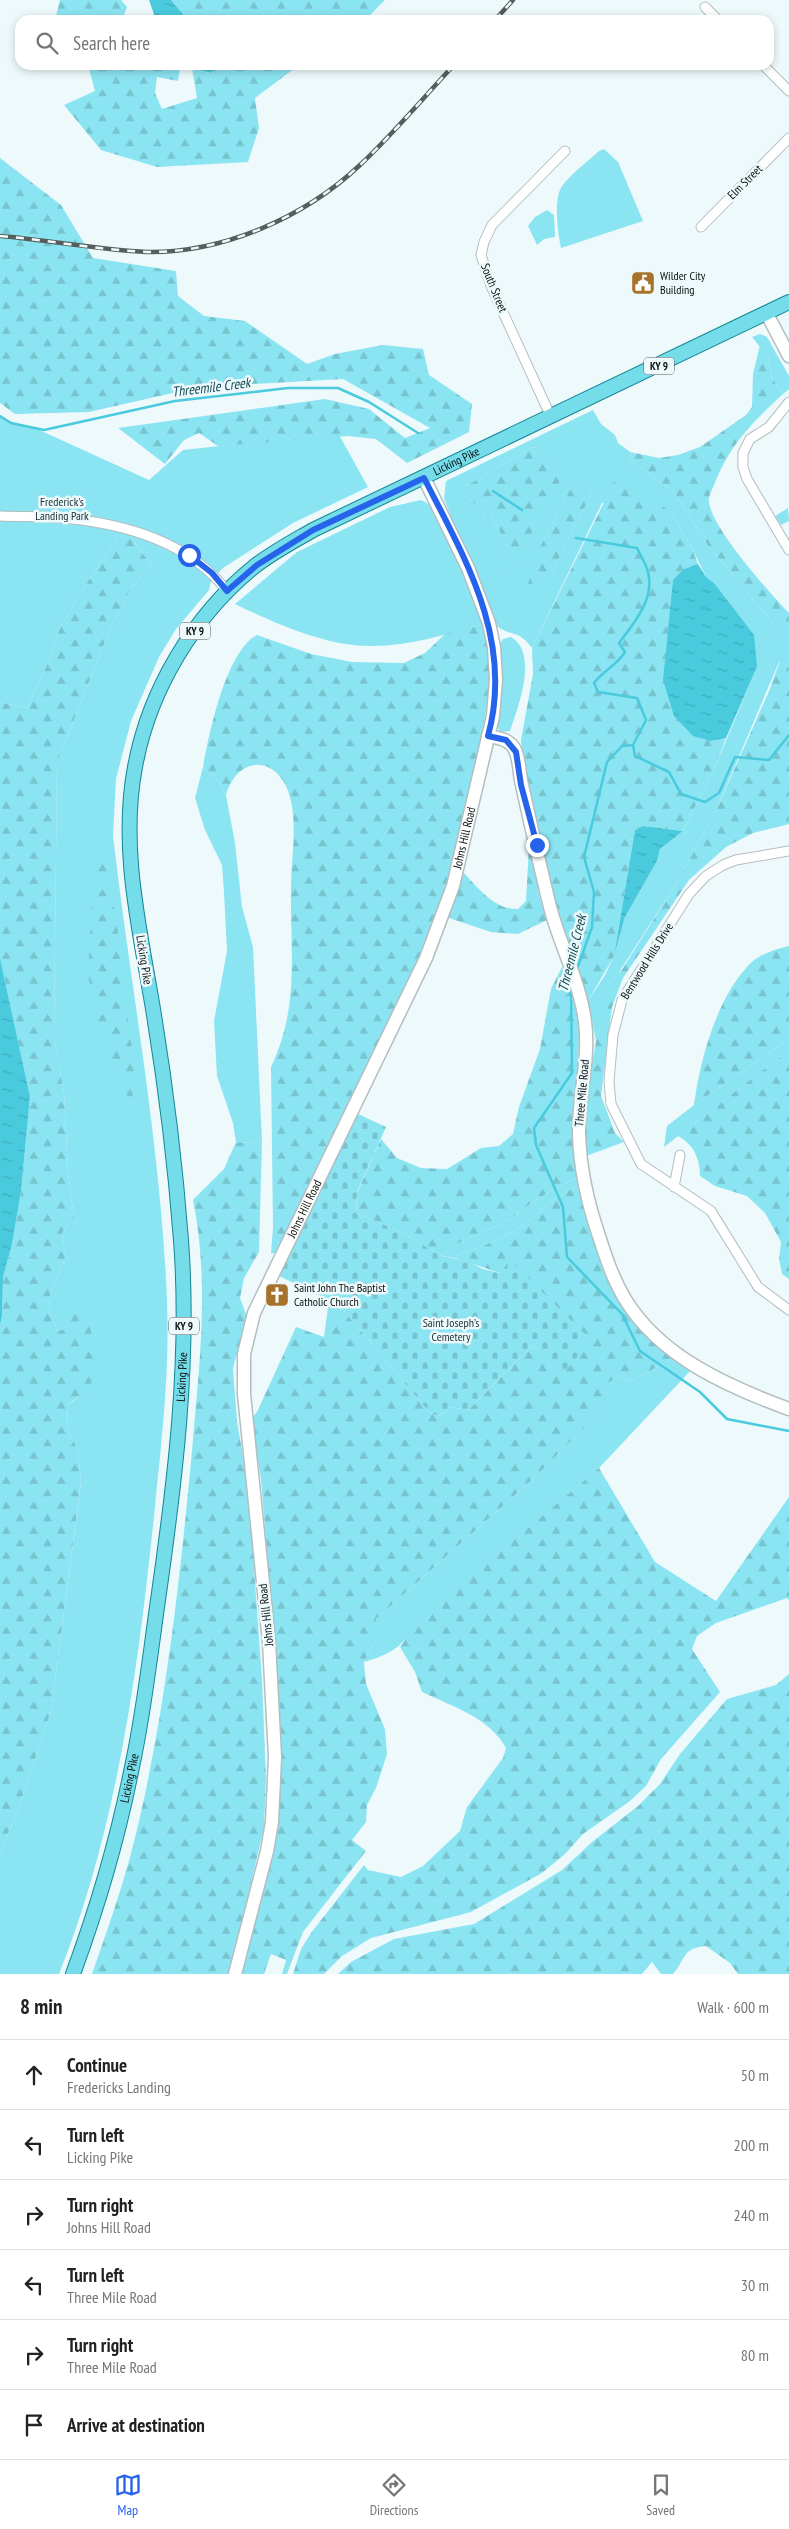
<!DOCTYPE html>
<meta charset="utf-8">
<style>
body{margin:0;font-family:"PT Sans Narrow",sans-serif;background:#f6f6f6;color:#222}
.stop{position:absolute;width:15px;height:15px;margin:-11px;border:4px solid #2563eb;border-radius:50%;background:#fff}
.stop.end{background:#2563eb;border-color:#fff;box-shadow:0 1px 5px #0008}
.list{margin:0;padding:0;list-style:none}
h2{display:flex;justify-content:space-between;align-items:center;height:65px;margin:0;padding:0 20px;font-size:21px}
h2 small{font-size:16px;font-weight:400;color:#767676}
.list li{display:grid;grid-template-columns:32px 1fr auto;gap:15px;align-items:center;box-sizing:border-box;height:70px;padding:0 20px;border-top:1px solid #e0e0e0}
.list b{display:block;font-size:19px;white-space:nowrap}
.list p{margin:0;font-size:16px;white-space:nowrap;color:#767676}
.list em{font-size:16px;font-style:normal;color:#767676}
.icon{flex:none;width:28px;height:28px;fill:none;stroke:currentColor;stroke-width:2;stroke-linecap:round;stroke-linejoin:round}
.map{position:relative;flex:none;width:789px;height:1974px;overflow:hidden}
.search{position:absolute;background:#fff;box-shadow:0 2px 8px #0003;left:15px;right:15px;top:15px;height:55px;display:flex;align-items:center;gap:12px;box-sizing:border-box;padding:0 18px;border-radius:15px;color:#767676;font-size:19px}
.sheet{height:485px;background:#fff}
nav{display:flex;justify-content:space-around;align-items:center;box-sizing:border-box;height:70px;border-top:1px solid #e0e0e0;background:#fff;font-size:14px;color:#767676}
nav a{display:grid;justify-items:center;gap:2px}
nav .on{color:#2563eb}
.map>svg:first-child{display:block}
.green{fill:#8be4f2;fill-rule:evenodd}
.forest{fill:url(#forest-firs)}
.cemetery{fill:url(#cemetery-stones)}
.water{fill:url(#water-ripples)}
.lines{fill:none;stroke-linecap:round;stroke-linejoin:round}
.stream{stroke:#49cadd;stroke-width:2.5}
.street-casing{stroke:#b3bec0;stroke-width:11}
.secondary-casing{stroke:#b3bec0;stroke-width:15}
.primary-casing{stroke:#148694;stroke-width:16}
.street{stroke:#fff;stroke-width:9}
.secondary{stroke:#fff;stroke-width:12}
.primary{stroke:#75dce9;stroke-width:14}
.rail-casing{stroke:#565d5d;stroke-width:4.5}
.rail{stroke:#edf9fb;stroke-width:2.5;stroke-dasharray:8;stroke-linecap:butt}
.route{stroke:#2563eb;stroke-width:6}
.labels{text-anchor:middle;stroke-width:5;stroke-linejoin:round;paint-order:stroke}
.shield{fill:#edf9fb;stroke:#505656;stroke-width:1}
.shield-label{font-size:11px;font-weight:bold;fill:#0c1010}
.street-label{font-size:12px;fill:#0c1010;stroke:#edf9fb}
.poi-label{font-size:12px;fill:#0c1010;stroke:#edf9fb;text-anchor:start}
.park-label{font-size:12px;fill:#192f33;stroke:#edf9fb}
.water-label{font-size:14px;font-style:italic;fill:#124a52;stroke:#edf9fb}
</style>
<div class="map">
<svg width="789" height="1974" viewBox="0 0 789 1974">
<defs>
<pattern id="forest-firs" width="22" height="20" patternUnits="userSpaceOnUse" patternTransform="scale(1.25)"><rect width="22" height="20" fill="#8be4f2"/><path d="M5 1l3.5 6h-7zM16 11l3.5 6h-7z" fill="#77c3ce"/></pattern>
<pattern id="cemetery-stones" width="16" height="16" patternUnits="userSpaceOnUse" patternTransform="scale(1.25)"><rect width="16" height="16" fill="#8be4f2"/><path d="M2 7V4a2 2 0 0 1 4 0v3zM10 15v-3a2 2 0 0 1 4 0v3z" fill="#77c3ce"/></pattern>
<pattern id="water-ripples" width="26" height="14" patternUnits="userSpaceOnUse" patternTransform="scale(1.25)"><rect width="26" height="14" fill="#49cadd"/><path d="M2 4q2-2 4 0t4 0M15 11q2-2 4 0t4 0" fill="none" stroke="#3facbd"/></pattern>
</defs>
<rect width="100%" height="100%" fill="#edf9fb"/>
<path class="green" d="M604,149l14,13 25,59 -82,27c-3,-15 -8,-48 1,-62 10,-13 25,-24 37,-35z
M547,210l7,5 1,22 -11,2 -7,6 -9,-19 7,-9z
M760,334l7,3 22,39v13l-6,5 -11,-16 -4,-21 -16,-20z
M593,410l8,14 14,11 3,8 12,9 1,9 43,31 32,51 83,99v25l-10,-5 -64,151 -41,74 -53,82 -25,72 -8,-40 17,-26 9,-19 11,-39 32,-56 3,-12 23,-18 31,-62 43,-102 -43,-84 -8,-6 -14,-29 -22,-37 -68,-8 -70,145c-15,-21 -24,-10 -38,-25l-50,-124 2,-18zM533,447l4,1 13,23 -40,102 -5,-31 -11,-21 -30,-26v-8zM574,482l19,9 -41,81 -11,-27z
M0,417l11,6 26,6 112,51 34,-30 155,-17 30,54 -75,36 -70,45 -12,13 -2,9 -33,39 -17,28 -28,64 -15,58 -3,57c18,155 48,309 54,466 3,71 -6,143 -13,214 -16,154 -37,313 -95,458h-59v-121l19,-46 32,-96 30,-228 -3,-33 -11,-22 1,-23 20,-15 -20,-61 -10,2 -9,-20 1,-16 16,-39 -4,-23 12,-16 -6,-44 -4,-81 -10,-54 3,-276 54,-135 19,-37 21,-26 -20,-26h-13l-30,43 -28,46 -10,31 -23,50 -27,-6z
M421,500l6,3 7,7 40,84 10,30c-36,10 -74,22 -112,22 -44,1 -98,-23 -137,-42l62,-52 93,-45z
M788,508l1,13 -8,4 -6,-9z
M511,637c28,16 7,70 -1,94l-10,1 -3,-6 4,-47 -1,-35 3,-5z
M203,767l14,13 9,15 9,48 7,64 11,40 9,194 -6,2 -20,-1 -3,-19 -16,-47 -3,-55 13,-70 -3,-59 -2,-27 -17,-35 -10,-32z
M789,1039v11l-125,97 3,-21 27,-21z
M578,1177l2,8c-27,11 -44,33 -69,48 -9,5 -19,9 -28,13 -10,5 -20,4 -28,12l-14,-2 18,-13 50,-23 28,-21z
M676,1357l17,11 -94,100 -178,151c-20,27 -24,33 -57,43l12,-23v-20l158,-141 72,-72 -1,-22 14,-8 10,6z"/>
<path class="forest" d="M60,0h61l6,7 -5,13h-67z
M171,0h214l-20,20h-177z
M88,65h91l1,3 -2,13 -21,-4 -2,16 7,16 35,-11 -5,-30 18,5 7,-8h88l-10,3 -40,30 4,30 -11,34 -91,5 -56,-17 -37,-45 31,-14z
M0,158l61,47 32,53 83,13 2,25 26,20 41,5 62,43 28,-10 48,-9 40,4 6,26 43,29 -3,28 -62,31 -31,-24 -28,-3 -130,10 -19,-13 -15,7 -19,24 -47,-36 207,-29 44,10 36,29 25,-10 -87,-49 -144,8 -110,25 -74,2 -15,-11z
M760,345l8,12 4,21 11,16c-32,30 -52,49 -69,91 -2,5 -6,12 -5,17 3,27 60,90 80,111v29l-83,-99 -32,-51 -43,-31 -1,-9 29,6 19,-3 22,-8 46,-32 6,-8 1,-33z
M533,447l4,1 13,22 11,9 -52,95 -4,-32 -11,-21 -30,-26v-8z
M617,476l53,35 22,37 6,16 -14,5 27,172 15,-3 -12,31 -31,62 -40,-5 -8,4 -21,126 -26,45 -24,-70 -16,-58 -25,-108 -2,-25 12,-66 -1,-26z
M574,482l19,9 -41,81 -22,26 -4,-8 15,-45z
M127,533l24,31 -21,26 -19,37 -54,135 -3,276 10,54 4,81 6,44 -12,16 4,23 -16,39 -1,16 9,20 10,-3 2,-21c7,3 14,7 18,15 7,14 10,57 -1,69 -6,5 -13,8 -19,14l-1,23 11,22 3,32 -30,229 -32,96 -19,46v-527l2,-10 1,-39 9,-33 9,-52 9,-96 -30,-138v-256l27,6 23,-50 10,-31 28,-46 30,-43z
M484,624l6,25 1,36 -16,85 -28,117 -35,88 -135,277 -6,2 2,-26 -2,-161c29,-61 19,-114 20,-179 0,-28 6,-59 0,-87 -9,-44 -52,-50 -65,-6l-9,-15 -14,-13c6,-33 23,-116 54,-132l54,19 41,8 52,1 21,-10 20,-19z
M780,661l9,6v157l-36,9 -27,14 -37,33 -66,98 -11,29 -11,89 14,37 9,9 -38,14 -3,-37 13,-78 20,-62 58,-92 41,-74 54,-122z
M530,828l9,67 8,25 -29,14 -27,-2 -45,-15 17,-45c15,16 32,38 55,37l8,-8z
M95,843l9,14 13,66 5,55 14,98 -5,29 -34,-85 -9,-45z
M789,946v93l-95,66c6,-46 24,-112 59,-144 8,-7 26,-13 36,-15z
M562,967l18,55 -5,100 3,55 -41,22 -28,21 -50,23 -18,13 -37,-23 -48,-20 1,-20 24,-54 16,19 24,10 26,1 34,-21 18,-2 14,-12 6,-27 21,-58 11,-60z
M789,1050v229l-7,-5 -3,-15 2,-17 -16,-29 -18,-17 -32,-10 -15,-10c0,-18 -6,-31 -22,-40z
M262,1141l-3,111 -15,26 -4,20 7,19 -14,51 4,53 11,65 14,193 4,99 -2,49 -34,147h-138c15,-43 31,-88 42,-132 31,-125 46,-262 58,-391 7,-84 18,-167 1,-251l31,-31 12,-27 20,1z
M580,1185l24,82 72,90 -47,25 -10,-6 -13,8v22l-72,72 -158,141v20l-12,23 2,22 19,45 2,25 -11,34 -9,17 -1,17 -14,18 14,11 -63,81 -16,42h-5l4,-14 -15,-6 -7,20h-23l29,-109 4,-229 -13,-157 -10,-60 6,-7 39,-85 28,10 5,-37 15,11 86,102 10,3 11,-9 17,3 65,-65 28,30 -51,-114 -10,12 -45,-15c8,-8 18,-7 28,-12 9,-4 19,-8 28,-13 25,-15 42,-37 69,-48z
M599,1468l56,94 61,39 73,-104v104l-2,-3 -71,25 -19,13 -5,13 28,43 -59,67 -15,27 -16,15 -47,33 -18,20 -23,19 -71,39 -100,26 -29,18 -18,18h-31l8,-25 10,-16 53,-68 4,5 33,7 22,-11 37,-35 7,-24 36,-49 3,-10c-16,-30 -54,-42 -84,-56l-7,-20 -15,-25 20,-28z
M789,1674v300h-51l-8,-11 -24,-17c-24,2 -20,13 -33,28h-12l-9,-12 -10,12h-304l13,-12 43,-23 80,-15 88,-54 30,-28 46,-36 22,-22 20,-30 47,-55 49,-14z"/>
<path class="cemetery" d="M356,1113l30,14 -29,65 -1,21 48,20 37,23 26,5 16,8 17,4 10,-13 75,74 -6,21 -18,21 -28,-31 -65,65 -17,-3 -11,9 -10,-3 -86,-102 -15,-11 -52,-25z"/>
<path class="water" d="M149,0h22l17,20h-32z
M179,65h38l-6,8 -19,-5h-12z
M698,564l8,13 8,6 40,52 3,32 -31,71 -15,3 -18,-5 -19,-20 -11,-36 10,-100 11,-11z
M643,826l40,5 -23,18 -3,12 -32,56 -11,39 21,-126z
M0,958l30,138 -9,96 -9,52 -9,33 -1,39 -2,10z"/>
<g class="lines">
<path class="stream" d="M0,416l11,7 33,7 131,-29 113,-13h50l31,14 49,31
M493,491l29,19
M576,538l61,10c3,7 8,14 10,21 10,28 -13,54 -28,74l6,9c-8,13 -22,19 -31,31l4,9 39,6 9,22 -13,25 -11,1 -15,16 -23,95 10,35 -2,35 -15,42
M633,745l2,11 34,16 12,22 24,8 14,-9 16,-36 34,3 20,-25
M571,986l1,87 -38,55 2,17 27,62 4,50 55,57 18,37 60,41 27,27 62,12"/>
<defs>
<path id="street" d="M705,7l13,13
M763,65l26,26
M701,227l88,-89
M789,402l-20,25 -19,12 -7,14v14l4,12 42,71
M551,417l-60,-131 -10,-31 3,-13 8,-17 73,-74
M0,516c17,1 33,0 50,1 64,4 136,21 177,74
M789,851l-53,9 -13,5 -17,11 -17,18 -67,106 -9,35 -4,46 2,23 30,60 70,47 47,76 31,23
M674,1187l6,-32"/>
<g id="secondary">
<path d="M767,314l22,42"/>
<path d="M488,736c10,2 22,3 27,14 5,11 4,24 7,35 9,41 18,81 28,122 10,38 30,75 35,115 5,37 -7,75 -6,112 1,34 9,70 20,102 7,22 14,43 26,63 35,58 104,88 164,110"/>
<path id="s1" d="M235,1974l32,-123 5,-29 3,-65 -6,-115 -25,-248v-40l10,-41 172,-355 27,-72 40,-170 3,-37 -2,-32 -5,-24 -21,-55 -44,-90"/>
</g>
<g id="primary">
<path id="s2" d="M73,1974c25,-68 45,-136 59,-207 12,-55 18,-111 26,-167 17,-119 32,-239 23,-360 -6,-79 -16,-159 -29,-237 -13,-77 -32,-157 -17,-236 14,-77 59,-152 120,-201 18,-14 39,-25 58,-36l476,-228"/>
</g>
</defs>
<use href="#street" class="street-casing"/>
<use href="#secondary" class="secondary-casing"/>
<use href="#primary" class="primary-casing"/>
<use href="#street" class="street"/>
<use href="#secondary" class="secondary"/>
<use href="#primary" class="primary"/>
<defs>
<path id="rail" d="M495,20l18,-20
M0,236c49,4 98,14 147,16 77,1 158,-35 213,-87 34,-32 63,-67 94,-100"/>
</defs>
<use href="#rail" class="rail-casing"/>
<use href="#rail" class="rail"/>
</g>
<g class="lines">
<path class="route" d="M189,555l23,18 15,18 30,-26 56,-35 111,-52c42,82 90,163 64,258l18,4 10,12 5,33 16,60"/>
</g>
<defs>
<symbol id="civic-square" viewBox="-11 -11 22 22"><rect x="-9" y="-9" width="18" height="18" rx="4" fill="#a7732c" stroke="#edf9fb"/><path d="M-.6-6.5H3V-4.5H.6V-3L4-1V1h2V6H-6V1h2V-1L-.6-3ZM-1.2 2.5V6h2.4V2.5Z" fill="#fff"/></symbol>
<symbol id="church-square" viewBox="-11 -11 22 22"><rect x="-9" y="-9" width="18" height="18" rx="4" fill="#a7732c" stroke="#edf9fb"/><path d="M-1.2-6h2.4v3.5h3.3v2.4h-3.3V6h-2.4V-.1h-3.3v-2.4h3.3Z" fill="#fff"/></symbol>
</defs>
<g fill-rule="evenodd">
<use href="#civic-square" x="629" y="269" width="28" height="28"/>
<use href="#church-square" x="263" y="1281" width="28" height="28"/>
</g>
<g class="labels">
<g class="shield">
<rect x="644" y="357.5" width="30" height="17" rx="4"/>
<rect x="180" y="622.5" width="30" height="17" rx="4"/>
<rect x="169" y="1317.5" width="30" height="17" rx="4"/>
</g>
<g class="shield-label">
<text x="659" y="370">KY 9</text>
<text x="195" y="635">KY 9</text>
<text x="184" y="1330">KY 9</text>
</g>
<g class="street-label">
<text transform="translate(745 182) rotate(-45)" y="4">Elm Street</text>
<text transform="translate(494 288) rotate(68)" y="4">South Street</text>
<text dy="4" stroke="none"><textPath href="#s2" startOffset="1689">Licking Pike</textPath></text>
<text dy="4" stroke="none"><textPath href="#s1" startOffset="1189">Johns Hill Road</textPath></text>
<text transform="translate(144 960) rotate(81)" y="4">Licking Pike</text>
<text transform="translate(647 961) rotate(-58)" y="4">Bentwood Hills Drive</text>
<text transform="translate(582 1093) rotate(-85)" y="4">Three Mile Road</text>
<text dy="4" stroke="none"><textPath href="#s1" startOffset="784">Johns Hill Road</textPath></text>
<text dy="4" stroke="none"><textPath href="#s2" startOffset="609">Licking Pike</textPath></text>
<text transform="translate(266 1615) rotate(-96)" y="4">Johns Hill Road</text>
<text dy="4" stroke="none"><textPath href="#s2" startOffset="204">Licking Pike</textPath></text>
</g>
<g class="poi-label">
<text x="660" y="280">Wilder City<tspan x="660" dy="14">Building</tspan></text>
<text x="294" y="1292">Saint John The Baptist<tspan x="294" dy="14">Catholic Church</tspan></text>
</g>
<g class="park-label">
<text x="62" y="506">Frederick's<tspan x="62" dy="14">Landing Park</tspan></text>
<text x="451" y="1327">Saint Joseph’s<tspan x="451" dy="14">Cemetery</tspan></text>
</g>
<g class="water-label">
<text transform="translate(211 387) rotate(-7)" y="5">Threemile Creek</text>
<text transform="translate(572 953) rotate(-76)" y="5">Threemile Creek</text>
</g>
</g>
</svg>
<div class="stop" style="left:189px;top:555px"></div>
<div class="stop end" style="left:537px;top:845px"></div>
<div class="search"><svg class="icon" aria-label="search" viewBox="0 0 24 24"><circle cx="10" cy="10" r="6"/><path d="M15 15l6 6"/></svg>Search here</div>
</div>
<section class="sheet">
<h2>8 min<small>Walk · 600 m</small></h2>
<ul class="list">
<li><svg class="icon" aria-label="ahead" viewBox="0 0 24 24"><path d="M12 20V5M6 11l6-6 6 6"/></svg><div><b>Continue</b><p>Fredericks Landing</p></div><em>50 m</em></li>
<li><svg class="icon" aria-label="left" viewBox="0 0 24 24"><path d="M17 20v-9H6M10 6l-5 5 5 5"/></svg><div><b>Turn left</b><p>Licking Pike</p></div><em>200 m</em></li>
<li><svg class="icon" aria-label="right" viewBox="0 0 24 24"><path d="M7 20v-9h11M14 6l5 5-5 5"/></svg><div><b>Turn right</b><p>Johns Hill Road</p></div><em>240 m</em></li>
<li><svg class="icon" aria-label="left" viewBox="0 0 24 24"><path d="M17 20v-9H6M10 6l-5 5 5 5"/></svg><div><b>Turn left</b><p>Three Mile Road</p></div><em>30 m</em></li>
<li><svg class="icon" aria-label="right" viewBox="0 0 24 24"><path d="M7 20v-9h11M14 6l5 5-5 5"/></svg><div><b>Turn right</b><p>Three Mile Road</p></div><em>80 m</em></li>
<li><svg class="icon" aria-label="arrive" viewBox="0 0 24 24"><path d="M6 21V4h12l-3 4 3 4H6"/></svg><div><b>Arrive at destination</b></div></li>
</ul>
</section>
<nav>
<a class="on"><svg class="icon" aria-label="map" viewBox="0 0 24 24"><path d="M3 6l6-2 6 2 6-2v14l-6 2-6-2-6 2zM9 4v14M15 6v14"/></svg>Map</a>
<a><svg class="icon" aria-label="directions" viewBox="0 0 24 24"><path d="M12 3l9 9-9 9-9-9zM9 14v-3h6M13 9l2 2-2 2"/></svg>Directions</a>
<a><svg class="icon" aria-label="saved" viewBox="0 0 24 24"><path d="M7 4h10v16l-5-4-5 4z"/></svg>Saved</a>
</nav>
